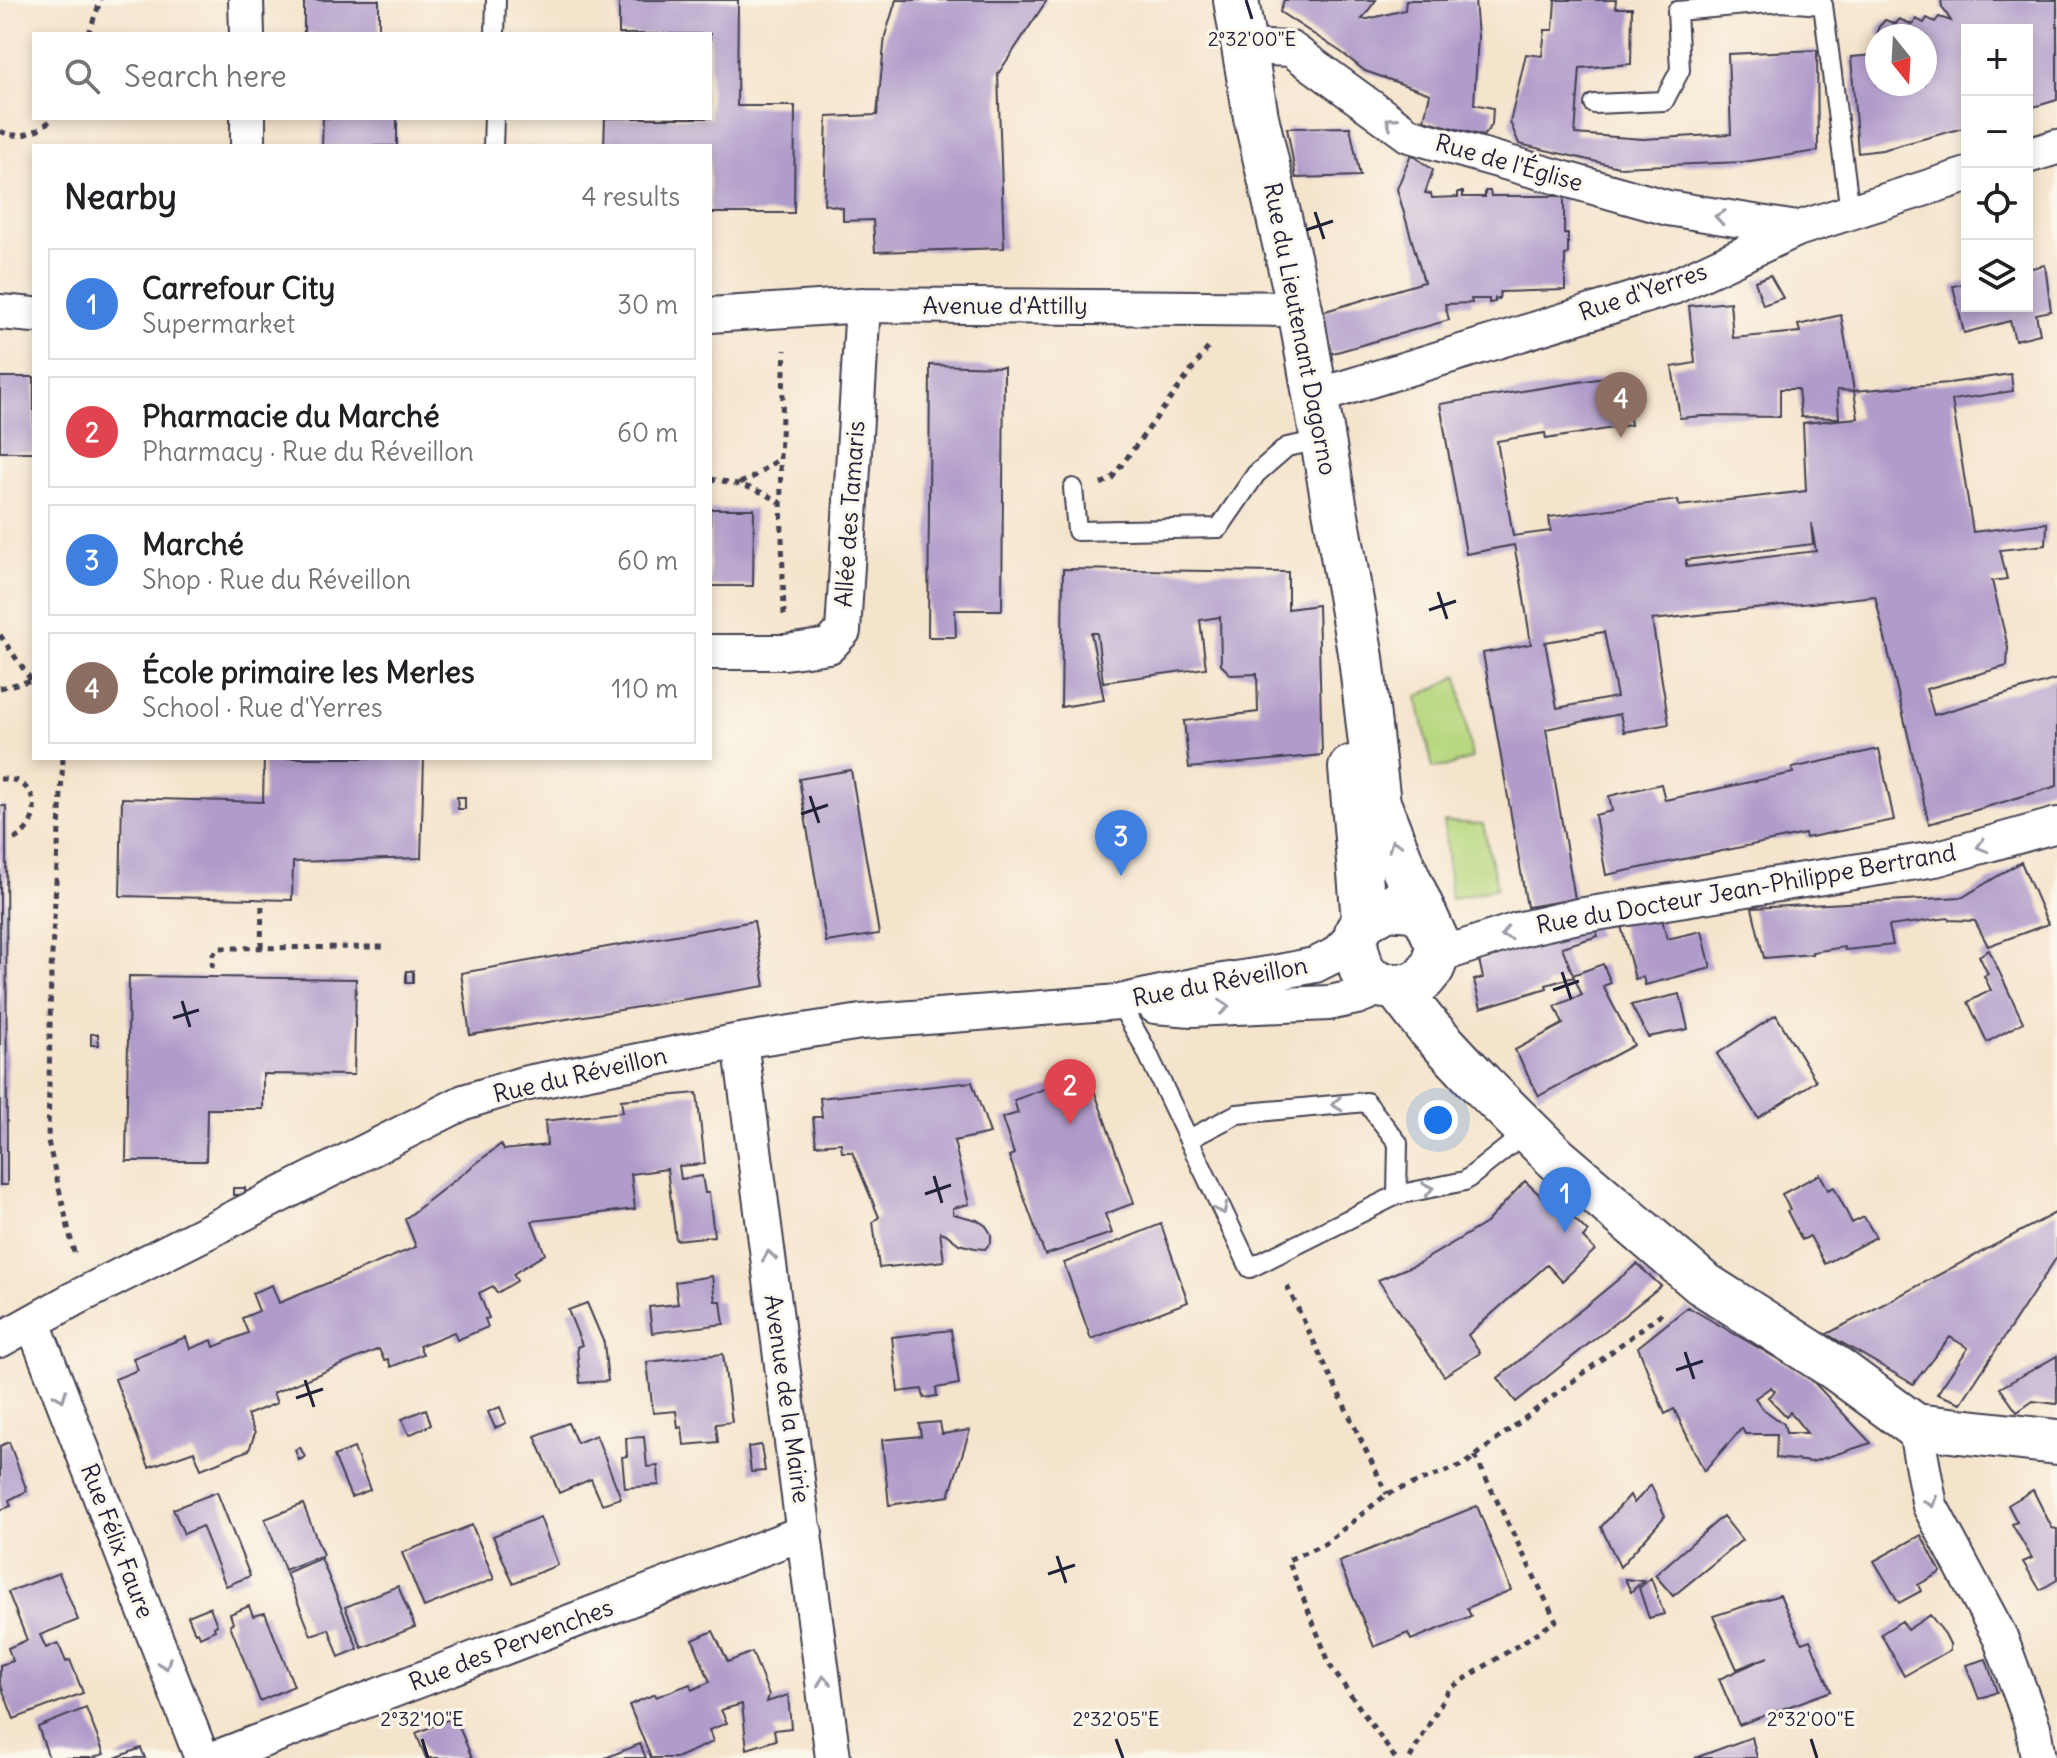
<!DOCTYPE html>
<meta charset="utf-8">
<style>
body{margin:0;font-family:Delius,sans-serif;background:#f2f2f2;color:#202124}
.controls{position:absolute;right:24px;top:24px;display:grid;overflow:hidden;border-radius:0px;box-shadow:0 4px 12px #0003}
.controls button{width:72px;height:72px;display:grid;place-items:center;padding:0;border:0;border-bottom:2px solid #e0e0e0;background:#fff;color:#202124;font:40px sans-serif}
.compass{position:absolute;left:1865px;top:24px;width:72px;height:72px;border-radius:50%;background:#fff;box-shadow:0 4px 12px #0003;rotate:162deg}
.you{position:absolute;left:1438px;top:1120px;width:28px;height:28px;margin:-20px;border:6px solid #fff;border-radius:50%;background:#1a73e8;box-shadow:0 0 0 12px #1a73e833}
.badge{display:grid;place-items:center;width:52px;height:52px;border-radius:50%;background:#0b8043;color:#fff;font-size:26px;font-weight:700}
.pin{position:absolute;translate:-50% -66px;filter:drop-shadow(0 2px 4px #0008)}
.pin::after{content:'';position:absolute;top:42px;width:28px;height:24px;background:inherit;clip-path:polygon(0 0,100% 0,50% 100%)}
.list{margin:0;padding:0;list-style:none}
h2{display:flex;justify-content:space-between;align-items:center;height:104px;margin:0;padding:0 32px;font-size:34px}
h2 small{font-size:26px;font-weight:400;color:#757577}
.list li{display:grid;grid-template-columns:52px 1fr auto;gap:24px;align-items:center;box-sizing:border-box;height:112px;margin:0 16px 16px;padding:0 16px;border:2px solid #e0e0e0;border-radius:0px}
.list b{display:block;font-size:30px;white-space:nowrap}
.list p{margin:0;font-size:26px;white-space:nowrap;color:#757577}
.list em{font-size:26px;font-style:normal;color:#757577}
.icon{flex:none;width:44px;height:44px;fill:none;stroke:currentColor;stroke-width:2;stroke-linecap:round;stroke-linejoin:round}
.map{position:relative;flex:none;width:2057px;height:1758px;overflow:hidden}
.search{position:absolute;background:#fff;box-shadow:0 4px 12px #0003;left:32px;top:32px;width:680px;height:88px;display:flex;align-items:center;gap:20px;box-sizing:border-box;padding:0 28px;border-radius:0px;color:#757577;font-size:30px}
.panel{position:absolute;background:#fff;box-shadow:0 4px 12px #0003;left:32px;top:144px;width:680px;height:616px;border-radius:0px}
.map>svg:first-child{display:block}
.green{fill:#b7d77e;stroke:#6c7c5c;stroke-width:2}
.building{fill:#b09cca;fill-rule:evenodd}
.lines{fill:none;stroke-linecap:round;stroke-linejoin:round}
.service-casing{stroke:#423f51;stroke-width:22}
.minor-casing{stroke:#423f51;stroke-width:38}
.tertiary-casing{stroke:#423f51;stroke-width:48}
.path{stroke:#423f51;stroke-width:5;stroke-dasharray:6 6;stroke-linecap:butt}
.service{stroke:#fff;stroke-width:18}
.minor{stroke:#fff;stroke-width:34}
.tertiary{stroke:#fff;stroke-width:44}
.oneway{stroke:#9c9ca7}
.ticks{fill:none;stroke:#22223b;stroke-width:3}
.labels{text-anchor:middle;stroke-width:6;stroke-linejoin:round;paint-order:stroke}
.street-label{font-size:24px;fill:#22223b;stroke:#fbf7ec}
.ticks-label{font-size:20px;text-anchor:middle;fill:#22223b;stroke:#fbf7ec;stroke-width:6;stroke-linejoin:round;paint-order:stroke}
</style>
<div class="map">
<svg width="2057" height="1758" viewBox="0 0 2057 1758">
<rect width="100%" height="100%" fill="#fbf7ec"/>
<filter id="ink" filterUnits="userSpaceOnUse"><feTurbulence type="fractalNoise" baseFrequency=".0125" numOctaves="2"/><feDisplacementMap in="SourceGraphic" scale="16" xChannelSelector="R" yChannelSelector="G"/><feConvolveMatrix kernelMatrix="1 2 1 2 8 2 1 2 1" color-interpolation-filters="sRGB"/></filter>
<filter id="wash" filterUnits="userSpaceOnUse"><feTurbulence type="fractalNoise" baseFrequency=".006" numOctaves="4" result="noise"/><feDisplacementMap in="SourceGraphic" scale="32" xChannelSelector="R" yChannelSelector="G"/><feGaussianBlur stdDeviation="1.8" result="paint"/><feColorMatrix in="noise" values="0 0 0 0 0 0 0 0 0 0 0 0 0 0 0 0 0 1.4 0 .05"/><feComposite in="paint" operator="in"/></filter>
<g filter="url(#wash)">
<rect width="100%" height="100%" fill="#f5e4cc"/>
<path class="green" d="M1458,676l14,82 -21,8 -18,2 -16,-71z
M1444,822l39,2 14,64 -46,11z"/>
<g id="blocks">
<path class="building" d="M304,0h75v34h-75z
M619,0h119l-1,106h58l-1,107h-84v-67h-106l1,-28h105v-84h-91z
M896,0h151l-49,74 6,174 -129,4 -2,-32 -30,1v-13l-19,-4 3,-87 50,-2 8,-79z
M1284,0h92l-14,19h6l37,-9 1,-10h69l3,37 -4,67 19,4 -1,17 -9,11 -59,-16 6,-26 -65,-23 -24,-19 -61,-40z
M1555,0h61l-1,8h17l-1,56 -51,4 -5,66 68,5 88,-5 -3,-80 89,-4 1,101 -75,11 -124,5 -100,-23 -9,-22 16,-68 16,2 3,-26h8z
M1941,0h116v100l-30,9v-79h-60v97l-85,23 -24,3 -7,-96 26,-2v29h48v-48h-47v-8l7,-8 11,4 3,-5 14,6 3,-6 8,4 3,-5 8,4 4,-5 12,4 -9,-14z
M323,118h74v28h-75z
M1350,127l10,49 -64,2 -9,-50z
M1411,154l22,16 -8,23 6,1 1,4 26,-1v-5h5v5h22v-6h5l1,5h73v38h4v20l-3,1v35l-65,2 -1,7 -4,-1v4l-6,1v-4h-18l1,4 -27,1 4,16 -119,34 -8,-42 102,-30 -27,-93z
M2045,265l6,46 -15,3 4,20 -25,6 -5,-19 -46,12 -11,-47 14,-3v23h60v-37z
M1770,275l13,23 -20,7 -8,-24z
M1730,302l3,36 67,-6 -2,-7 43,-10 13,76 -17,-1 2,28 -38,-1 -3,-28h-18v28l-78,-1 -22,2 -8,-51 23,-4 -6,-57z
M930,365l74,2 -2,243h-47l1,27h-28z
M2011,374l2,17 -61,9 21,132 74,-9 -1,22 -46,5 7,29 -15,2 16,66 -1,19 -81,23 8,26 123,-36v107l-128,38 -54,-228 -223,24 17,104 -45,8 -4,-18 -74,15 29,170 -48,8 -44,-254 48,-9 -9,-58 -8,-41 -48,9 -26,-150 183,-29 8,50 -85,14 -1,-6 -48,8 16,95 38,-5 -2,-14 129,-17 1,6 127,-15 -3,-68 55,-5 -4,-27 95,-8zM1811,523l5,28 -130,16v-7l127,-16zM1604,632l13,65 -60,11 -12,-66z
M0,377h34v75h-34z
M710,509h44l-1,77h-43z
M1063,569l225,3v37l30,-4 4,150 -133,13 -5,-47 74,-9 -1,-38 -26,1 -10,-10 -1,-48 -20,3 6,48 -103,14 -6,-49h-6l13,67 -43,7z
M1879,749l15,71 -88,18 -1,-4 -199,41 -11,-60 17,-4 -3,-15 52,-12 4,16 128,-27 -1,-5z
M264,758h160l-3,100 -128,4 -1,38 -172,-4 2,-98 141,4z
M851,770l28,164 -53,8 -27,-163z
M457,797h8v12h-7z
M0,806h6l1,379h-7z
M2021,862l27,62 -60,22 -13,-25 -26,-1 -1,-2 -59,8 4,19 -48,5 -1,-3 -32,5v2l-48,4 -12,-50 211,-11z
M1660,911l7,28 35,-8 9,37 -66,17 -2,-8 -8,2 -16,-61z
M754,921l11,65 -295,49 -9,-62z
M1593,922l5,14 -36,11 11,28 30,-11 8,19 -8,3 31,59 -95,51 -24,-46 48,-26 -8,-18 27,-11 -8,-18 -28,8 1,3 -66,20 -7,-28 9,-2 -4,-18z
M1989,950l34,72 -36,20 -19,-40 23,-12 -7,-14 4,-2 -9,-18z
M406,971h7v12h-7z
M129,976l227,3 -2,96 -91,-1v35h-56l-1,52h-80z
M1680,994l8,35 -40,8 -17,-32z
M1776,1015l40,66 -58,37 -41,-64z
M91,1034h7l1,11h-8z
M1088,1073l46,130 -29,11 7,19 -67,22 -36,-99 5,-2 -12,-36 16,-5 -4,-13z
M972,1082l18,51 -36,8 15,63 -16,4v6l24,6 9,6 5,8v8l-6,7 -10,-1 -16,-4 -13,-10 -6,-2 4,29 -65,7 -6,-46 6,-5 -27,-65h-10l-1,-9 -25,2 -3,-28h9l-2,-19z
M697,1093l8,71 -26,2 2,13 21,-3 3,17h4l5,43 -38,4 -9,-71 -36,5 4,35 -103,12 13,33 -32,20 4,7 -20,12 -4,-7 -14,7 10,25 -4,1 3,8 -31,13 -3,-8 -35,14 4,8 -32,13 -3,-8 -4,1 -5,-11 -106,44 4,10 -30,12 8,18 -6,17 -48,19 -7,-18 -45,16 -34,-88 23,-9 -5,-12 53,-21 4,12 22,-9 2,7 34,-14 -6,-15 17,-7 -7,-18 20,-8 7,18 137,-56 -11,-28 96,-75 3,6 43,-5 -2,-24 78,-9 -2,-12z
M1820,1174l8,16 6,-3 18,36 12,-6 12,20 -51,27 -15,-28 -8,4 -15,-29 3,-1 -8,-16z
M1525,1181l19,18 6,-4 38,37 -5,6 12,12 -33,31 -15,-16 -79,70 12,18 -36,23 -66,-96 41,-17 67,-40z
M233,1188h12v7h-12z
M2057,1212v45l-96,146 -24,-9 31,-46 -18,-11 -37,47 -86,-50z
M1161,1224l27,78 -97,37 -27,-76z
M1637,1264l24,22 -145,116 -18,-24z
M712,1276l3,25h6l3,23 -72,9 -3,-26 29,-3 -3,-22z
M587,1303l17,40 4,38 -28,2 -3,-36 5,-2 -14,-35z
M1688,1307l121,70 62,66 -59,19 -36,-4 1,-24h-32l-3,-6 -38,43 -30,-62 -9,5 -27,-67zM1771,1387l4,4 -7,6 18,19 4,-4 17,21h-21l-2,-9 -21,-15 -8,-11z
M951,1330l8,54 -23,4 1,8 -13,2 -2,-9 -24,3 -6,-55z
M723,1354l9,68 -16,2 2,18 -34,3 -2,-18 -4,1 -2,-17 -23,2 -6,-51z
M2057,1356v48l-24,-3 -16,11 -17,-24z
M500,1407l6,16 -11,5 -7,-16z
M426,1409l5,16 -22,10 -7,-16z
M940,1422l2,12 28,-4 -21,66 -60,9 -7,-65 39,-4 -2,-12z
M568,1423l9,20 19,-8 25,63 -19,6 -11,-25 -32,14 -24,-57z
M644,1437l3,30 11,-1 1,19 -34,3 -3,-31 5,-1 -1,-18z
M9,1442l18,49 -18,9 2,6 -11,4v-64z
M761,1445l4,26 -14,1 -3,-25z
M300,1447l5,10 -6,3 -4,-10z
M354,1448l16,42 -19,7 -17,-41z
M1651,1485l14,31 -45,51 -19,-40 29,-32 4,8z
M2033,1490l19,38 5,1v51l-17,10 -17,-28 9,-4 -20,-34 5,-2 -9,-17z
M217,1492l33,84 -24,10 -24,-60 -18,8 -11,-25z
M303,1504l20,51 -38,15 -20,-51z
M1477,1506l34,84 -44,18 4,8 -60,24 -3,-7 -34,14 -35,-85z
M1723,1516l19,24 -69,56 -18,-21z
M540,1517l18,48 -45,18 -20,-47z
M472,1525l22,54 -70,28 -22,-54z
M1921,1535l20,37 -23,13 3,6 -22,12 -25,-42z
M321,1558l37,91 -19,8 -10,-28 -18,6 -25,-62z
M59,1573l19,47 -38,15 6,13 12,-5 8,19 4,-2 13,33 -69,26 -14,-36v-18l13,-4 -5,-13 19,-8 -19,-48z
M1651,1578l13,36 -15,4 -10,-30z
M1625,1579l18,2 -12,11z
M398,1586l17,41 -53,21 -17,-41z
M1780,1595l22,48 8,-3 21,51 -92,34 -20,-46 49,-22 -31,12 -24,-53z
M249,1606l4,10 12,-3 29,73 -34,15 -30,-76 3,-2 -3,-9z
M210,1607l7,18 -3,2 1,3 -15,7 -2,-5 -3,1 -7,-17z
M1930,1615l15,19 5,10v6l-46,26 -23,-42 21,-13 5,9z
M713,1631l15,31 24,-10 17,43 -2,7 21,-7 3,33 -17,2 2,10 -29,9 -5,-45 -21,6 6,13 -18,7 4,12 -37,16h-25l-22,-53 26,-11 1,3 34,-13 2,6 18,-8 -17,-42z
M1986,1659l11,33 -18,7 -13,-34z
M86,1708l18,46 -11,4h-44l-11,-31z
M455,1717l17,41h-46l-10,-25z
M1752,1737l5,21h-62z
M640,1744l6,14h-41z
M141,1748l4,10h-30z"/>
</g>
</g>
<g filter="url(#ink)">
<use href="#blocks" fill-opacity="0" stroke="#423f51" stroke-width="2"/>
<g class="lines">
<defs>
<path id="service" d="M495,34l1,-34
M1594,104l70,-3 16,-31 -3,-59 104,-9 42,3 27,207
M493,146l1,-28
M1073,488l4,43 142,-3 37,-54 31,-27 35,-7
M1119,1002l25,44 106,222 147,-73 68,-14 63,-50
M1189,1139l48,-25 129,-12 32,41 -1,52"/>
<path id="minor" d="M246,0l1,34
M1244,47l47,2 118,86 259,73 129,21
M248,118v28
M2027,156l30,-9
M0,312l34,3
M710,315l153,-10 437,4
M1315,397l358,-110 124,-58 170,-54
M710,652h75l44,-6 14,-15 20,-326
M1437,956l80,-26 61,-14 357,-57 122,-34
M1155,1006l37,3 137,-6 28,-6 27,-11
M740,1041l93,717
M33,1323l169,435
M0,1340l70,-39 394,-199 59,-18 217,-43 121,-19 258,-20 78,-17 77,-12 41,-8 20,-10 22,-23
M1915,1426l15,80 70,131 33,90 5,31
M216,1758l589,-226"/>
<path id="tertiary" d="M1236,0l20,117 44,192 61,349 17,145 25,64 34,75v14l-5,12 -9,11 -12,7h-27l-13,-6 -9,-9 -7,-26 2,-13 7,-11 23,-14 26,2 12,8
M1351,768l13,153
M1397,988l28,36 57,61 74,73 146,125 135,86 78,57 142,16"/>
</defs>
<use href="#service" class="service-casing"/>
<use href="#minor" class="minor-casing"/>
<use href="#tertiary" class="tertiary-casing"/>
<path class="path" d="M88,34l13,-34
M0,131c20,10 38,1 53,-13
M710,479c27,4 48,9 71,24
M740,483l15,-7 25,-18
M1101,484l11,-6 96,-130
M784,615l-4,-157 5,-108
M0,635l31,45
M0,688l33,-8
M63,758l-12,213 -3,170 27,116
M0,779c6,0 15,0 20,4 25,15 14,50 -10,58
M261,948l1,-45
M212,968l1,-14 7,-6 165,-1
M1287,1286l100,208
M1395,1758l-64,-91 -43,-107 38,-17 61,-49 78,-30 201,-154
M1410,1758l39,-69 107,-68 -81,-165"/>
<use href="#service" class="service"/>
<use href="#minor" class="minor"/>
<use href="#tertiary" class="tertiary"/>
</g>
<defs><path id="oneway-chevron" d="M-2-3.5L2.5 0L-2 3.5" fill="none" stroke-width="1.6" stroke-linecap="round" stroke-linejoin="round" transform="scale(2)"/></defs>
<g class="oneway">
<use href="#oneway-chevron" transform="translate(1391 122) rotate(-144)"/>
<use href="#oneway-chevron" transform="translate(1720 217) rotate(-171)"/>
<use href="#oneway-chevron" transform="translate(1394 845) rotate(-111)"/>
<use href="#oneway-chevron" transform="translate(1982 846) rotate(164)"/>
<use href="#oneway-chevron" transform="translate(1506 934) rotate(163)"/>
<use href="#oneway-chevron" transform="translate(1224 1007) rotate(-4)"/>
<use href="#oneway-chevron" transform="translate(1337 1104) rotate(174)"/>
<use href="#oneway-chevron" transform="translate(1428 1189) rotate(-12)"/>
<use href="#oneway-chevron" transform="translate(1222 1209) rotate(64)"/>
<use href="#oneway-chevron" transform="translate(769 1256) rotate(-98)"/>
<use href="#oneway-chevron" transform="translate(61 1396) rotate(69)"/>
<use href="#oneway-chevron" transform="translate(1931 1502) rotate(72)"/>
<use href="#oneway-chevron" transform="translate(165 1664) rotate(69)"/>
<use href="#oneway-chevron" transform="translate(824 1681) rotate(-97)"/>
</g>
</g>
<path class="ticks" d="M1246,0l6,19M1315,212l9,27M1306,230l27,-9M1438,592l9,27M1429,610l27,-9M810,796l9,27M801,814l27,-9M1562,972l9,27M1553,990l26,-9M182,1001l8,26M173,1018l26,-8M934,1176l8,27M925,1194l26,-9M1685,1352l9,27M1676,1370l27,-9M305,1380l9,27M296,1398l27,-9M1057,1556l9,27M1048,1574l27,-9M422,1739l6,19M1116,1739l7,19M1811,1739l6,19"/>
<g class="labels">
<g class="street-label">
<text transform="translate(1509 163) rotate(16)" y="8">Rue de l'Église</text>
<text transform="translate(1643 292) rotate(-19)" y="8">Rue d'Yerres</text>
<text x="1005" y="314">Avenue d'Attilly</text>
<text transform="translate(1300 329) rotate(79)" y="8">Rue du Lieutenant Dagorno</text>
<text transform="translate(850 514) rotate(-86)" y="8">Allée des Tamaris</text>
<text transform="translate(1746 889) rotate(-10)" y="8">Rue du Docteur Jean-Philippe Bertrand</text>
<text transform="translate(1220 982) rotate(-11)" y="8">Rue du Réveillon</text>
<text transform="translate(580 1075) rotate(-13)" y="8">Rue du Réveillon</text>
<text transform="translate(787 1399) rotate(82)" y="8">Avenue de la Mairie</text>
<text transform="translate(117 1541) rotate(69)" y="8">Rue Félix Faure</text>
<text transform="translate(511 1645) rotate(-21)" y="8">Rue des Pervenches</text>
</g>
</g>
<g class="ticks-label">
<text x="1252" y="46">2°32'00"E</text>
<text x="422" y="1726">2°32'10"E</text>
<text x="1116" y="1726">2°32'05"E</text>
<text x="1811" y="1726">2°32'00"E</text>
</g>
</svg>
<div class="controls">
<button>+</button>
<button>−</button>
<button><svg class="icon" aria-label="locate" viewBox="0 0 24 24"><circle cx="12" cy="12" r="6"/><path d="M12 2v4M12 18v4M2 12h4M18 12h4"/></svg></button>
<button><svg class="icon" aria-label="layers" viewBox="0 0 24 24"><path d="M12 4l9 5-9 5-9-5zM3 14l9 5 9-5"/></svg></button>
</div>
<svg class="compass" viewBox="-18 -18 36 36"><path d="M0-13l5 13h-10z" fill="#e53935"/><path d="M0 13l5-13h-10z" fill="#757577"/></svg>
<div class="you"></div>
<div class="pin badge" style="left:1565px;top:1233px;background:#3f7fe0">1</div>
<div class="pin badge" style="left:1070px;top:1125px;background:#e0444e">2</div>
<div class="pin badge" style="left:1121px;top:876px;background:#3f7fe0">3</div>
<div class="pin badge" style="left:1621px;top:438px;background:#8d6e63">4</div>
<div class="search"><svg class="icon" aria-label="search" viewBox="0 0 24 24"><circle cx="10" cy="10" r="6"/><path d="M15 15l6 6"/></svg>Search here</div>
<section class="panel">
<h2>Nearby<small>4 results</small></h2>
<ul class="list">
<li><span class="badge" style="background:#3f7fe0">1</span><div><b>Carrefour City</b><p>Supermarket</p></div><em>30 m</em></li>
<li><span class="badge" style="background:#e0444e">2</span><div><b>Pharmacie du Marché</b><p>Pharmacy · Rue du Réveillon</p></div><em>60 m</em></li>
<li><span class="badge" style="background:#3f7fe0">3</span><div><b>Marché</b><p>Shop · Rue du Réveillon</p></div><em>60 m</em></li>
<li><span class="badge" style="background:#8d6e63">4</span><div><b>École primaire les Merles</b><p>School · Rue d'Yerres</p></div><em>110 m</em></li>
</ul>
</section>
</div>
